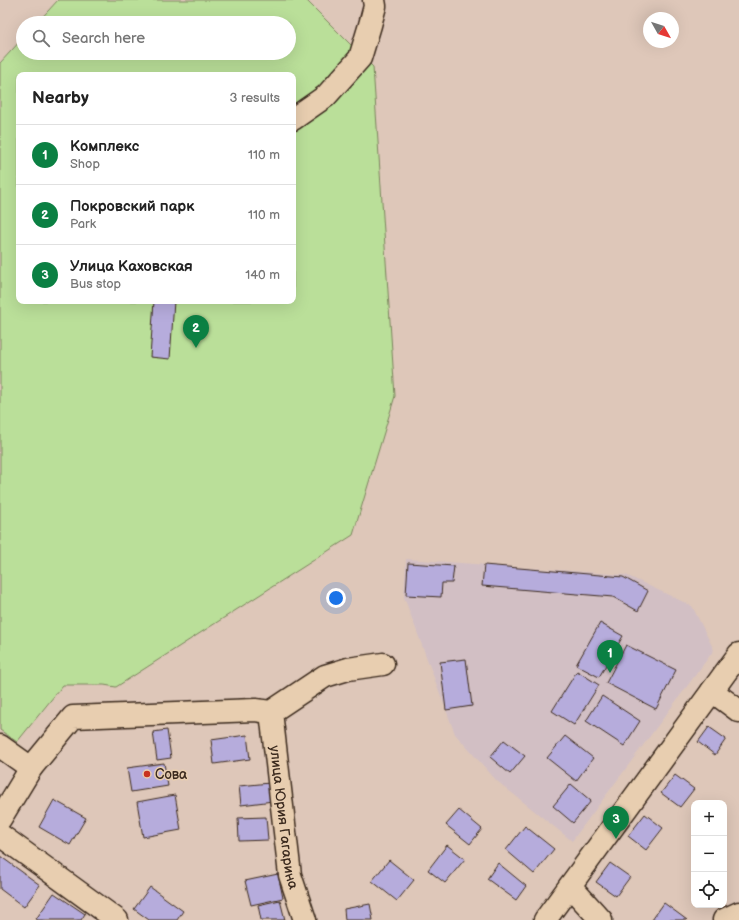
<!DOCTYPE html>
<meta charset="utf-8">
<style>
body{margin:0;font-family:"Balsamiq Sans",sans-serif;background:#f2f2f2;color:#222}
.controls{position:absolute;right:12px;bottom:12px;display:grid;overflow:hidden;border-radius:8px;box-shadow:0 4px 16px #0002}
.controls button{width:36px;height:36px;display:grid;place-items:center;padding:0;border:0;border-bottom:1px solid #e0e0e0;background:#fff;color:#222;font:20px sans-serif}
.compass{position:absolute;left:643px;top:12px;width:36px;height:36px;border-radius:50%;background:#fff;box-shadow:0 4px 16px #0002;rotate:129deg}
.you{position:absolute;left:336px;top:598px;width:14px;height:14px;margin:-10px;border:3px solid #fff;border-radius:50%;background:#1a73e8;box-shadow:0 0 0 6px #1a73e833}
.badge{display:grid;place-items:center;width:26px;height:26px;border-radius:50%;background:#0b8043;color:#fff;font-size:13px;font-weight:700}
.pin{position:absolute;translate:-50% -33px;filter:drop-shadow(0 1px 2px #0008)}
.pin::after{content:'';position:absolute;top:21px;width:14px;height:12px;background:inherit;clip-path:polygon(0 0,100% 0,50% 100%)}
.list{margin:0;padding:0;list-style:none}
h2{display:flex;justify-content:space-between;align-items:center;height:52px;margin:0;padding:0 16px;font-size:17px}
h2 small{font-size:13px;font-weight:400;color:#767676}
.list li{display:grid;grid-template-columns:26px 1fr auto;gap:12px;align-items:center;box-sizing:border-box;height:60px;padding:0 16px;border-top:1px solid #e0e0e0}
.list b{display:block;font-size:15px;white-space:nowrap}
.list p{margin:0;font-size:13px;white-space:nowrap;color:#767676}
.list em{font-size:13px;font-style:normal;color:#767676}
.icon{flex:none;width:22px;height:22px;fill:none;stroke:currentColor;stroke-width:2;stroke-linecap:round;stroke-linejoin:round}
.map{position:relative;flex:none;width:739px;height:920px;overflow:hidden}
.search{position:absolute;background:#fff;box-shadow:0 4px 16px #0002;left:16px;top:16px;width:280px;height:44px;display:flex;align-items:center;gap:10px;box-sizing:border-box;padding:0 14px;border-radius:22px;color:#767676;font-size:15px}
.panel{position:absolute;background:#fff;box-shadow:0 4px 16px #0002;left:16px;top:72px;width:280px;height:232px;border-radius:8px}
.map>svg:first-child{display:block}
.built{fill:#d2bfc4}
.green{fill:#badf99;stroke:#7a845c;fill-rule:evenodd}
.building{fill:#b6acdc;stroke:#3b2a1e}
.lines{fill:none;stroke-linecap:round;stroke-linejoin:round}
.minor-casing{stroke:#3b2a1e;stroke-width:25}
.minor{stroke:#e8ceb0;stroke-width:22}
.poi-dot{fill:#c8321e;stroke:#e8ceb0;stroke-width:1.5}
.labels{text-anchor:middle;stroke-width:3;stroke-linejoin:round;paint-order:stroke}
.poi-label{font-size:14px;fill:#3b2a1e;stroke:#e8ceb0;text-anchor:start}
.street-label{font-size:14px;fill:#3b2a1e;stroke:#e8ceb0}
</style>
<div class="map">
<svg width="739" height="920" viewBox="0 0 739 920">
<rect width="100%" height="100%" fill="#dec7b9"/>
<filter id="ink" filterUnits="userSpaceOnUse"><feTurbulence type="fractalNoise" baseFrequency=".025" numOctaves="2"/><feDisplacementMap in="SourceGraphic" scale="8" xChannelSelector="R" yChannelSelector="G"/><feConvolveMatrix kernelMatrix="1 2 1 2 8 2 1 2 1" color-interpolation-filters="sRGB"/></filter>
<g filter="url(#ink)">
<path class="built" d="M406,559l220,16 66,31 22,44 -142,191 -75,-60 -42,-47 -51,-137z"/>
<path class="green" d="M58,0h248l67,67 22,329 -42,139 -237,152 -12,-2h-41l-46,57 -17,-12v-667l23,-25v15h266v-30h-252zM19,75h274v226h-274z"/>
<path class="building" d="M154,301h20l-4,58 -20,-2z
M408,563l46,3 -2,17h-10l-1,14 -35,-2z
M484,565l139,12 25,14 -10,20 -25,-14 -131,-11z
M600,623l23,13 -24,41 -23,-12z
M626,645l50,25 -20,39 -50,-26z
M466,659l6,47 -26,4 -6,-48z
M577,671l22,14 -25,40 -22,-14z
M602,696l38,25 -16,25 -38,-25z
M709,727l17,12 -11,16 -17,-13z
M167,730l4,28 -14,2 -4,-28z
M247,735l3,24 -36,5 -3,-24z
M565,736l28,22 -17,23 -29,-23z
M504,740l21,16 -15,18 -20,-17z
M164,763l4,23 -37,6 -4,-24z
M675,775l19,14 -14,18 -19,-14z
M270,783l3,18 -32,4 -2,-19z
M571,784l20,17 -18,22 -20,-17z
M175,795l6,35 -38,7 -6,-35z
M54,800l32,18 -16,27 -31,-18z
M459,810l23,19 -12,15 -24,-19z
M645,814l18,14 -17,22 -18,-14z
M266,817l2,23 -29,1 -1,-23z
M525,826l29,23 -20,25 -28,-24z
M447,845l18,14 -20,24 -17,-13z
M0,856l40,29 -16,22 -24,-18z
M389,860l25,20 -17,21 -25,-20z
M498,863l28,23 -10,14 -29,-21z
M610,863l20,14 -14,19 -20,-14z
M278,874l5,24 -32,7 -6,-24z
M150,887l33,24 -6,9h-28l-15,-11z
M54,893l31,21 -4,6h-43l-2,-1z
M280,900l5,20h-24l-3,-15z
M664,903l23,17h-35z
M370,904l3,16h-28l-1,-11z"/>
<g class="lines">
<defs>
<g id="minor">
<path d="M293,119l33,-23 34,-38 10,-33 5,-19 -1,-6"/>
<path d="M712,691l27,20"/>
<path id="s1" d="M271,712l19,163 15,45"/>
<path d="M0,746l31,22"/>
<path d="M0,819l31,-51 42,-51 182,-7 16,2 54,-36 23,-7 35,-5"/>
<path d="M0,835l117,85"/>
<path d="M570,886l31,34"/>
<path d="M545,920l194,-266"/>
<path d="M724,920l15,-7"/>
</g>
</defs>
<use href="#minor" class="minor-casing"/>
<use href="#minor" class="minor"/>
</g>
</g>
<circle class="poi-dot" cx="147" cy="774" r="4"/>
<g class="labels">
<g class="poi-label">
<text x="155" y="779">Сова</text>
</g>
<g class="street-label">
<text dy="5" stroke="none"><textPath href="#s1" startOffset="106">улица Юрия Гагарина</textPath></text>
</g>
</g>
</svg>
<div class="controls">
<button>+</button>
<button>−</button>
<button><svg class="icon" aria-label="locate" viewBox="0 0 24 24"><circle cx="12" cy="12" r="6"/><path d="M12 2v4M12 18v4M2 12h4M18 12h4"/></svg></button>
</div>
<svg class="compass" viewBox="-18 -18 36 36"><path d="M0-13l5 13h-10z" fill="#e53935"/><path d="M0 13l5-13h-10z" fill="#767676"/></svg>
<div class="you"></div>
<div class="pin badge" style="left:610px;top:673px">1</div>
<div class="pin badge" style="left:196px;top:348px">2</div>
<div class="pin badge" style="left:616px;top:839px">3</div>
<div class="search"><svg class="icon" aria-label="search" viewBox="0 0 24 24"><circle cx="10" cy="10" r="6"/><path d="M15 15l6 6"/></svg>Search here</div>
<section class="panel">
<h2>Nearby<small>3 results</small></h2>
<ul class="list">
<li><span class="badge">1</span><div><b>Комплекс</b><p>Shop</p></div><em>110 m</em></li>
<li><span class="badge">2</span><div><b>Покровский парк</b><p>Park</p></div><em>110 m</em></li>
<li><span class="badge">3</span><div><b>Улица Каховская</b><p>Bus stop</p></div><em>140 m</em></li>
</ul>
</section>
</div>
